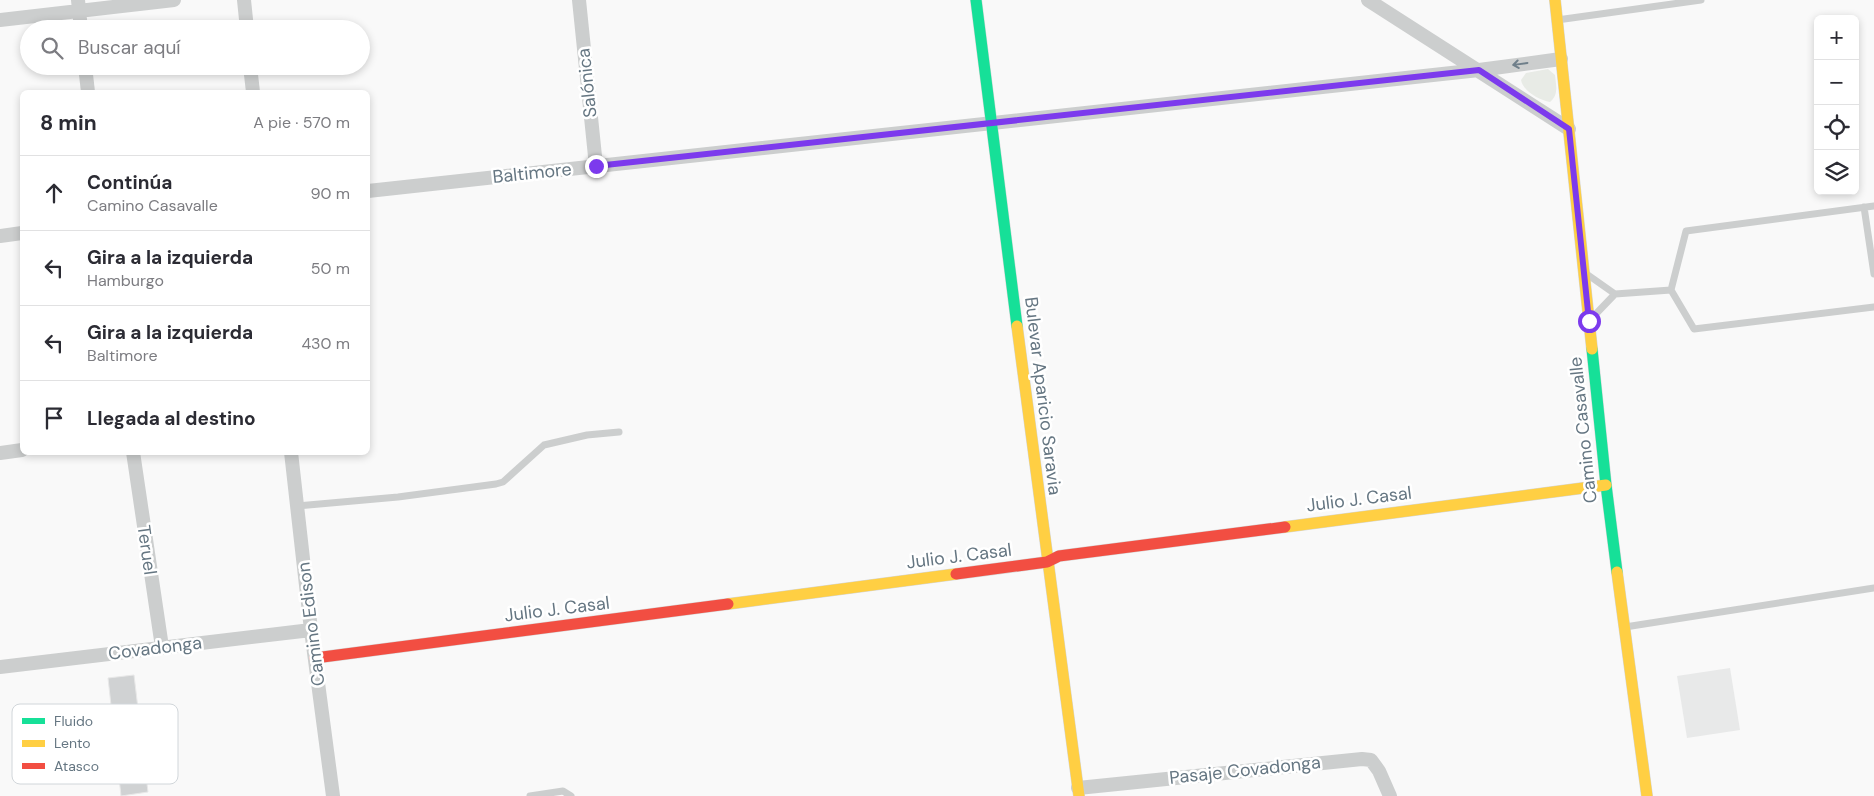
<!DOCTYPE html>
<html lang="es">
<meta charset="utf-8">
<style>
body{margin:0;font-family:"DM Sans",sans-serif;background:#f2f2f3;color:#2b2b33}
.controls{position:absolute;right:15px;top:15px;display:grid;overflow:hidden;border-radius:8px;box-shadow:0 2px 8px #0003}
.controls button{width:45px;height:45px;display:grid;place-items:center;padding:0;border:0;border-bottom:1px solid #e1e1e2;background:#fff;color:#2b2b33;font:25px sans-serif}
.stop{position:absolute;width:15px;height:15px;margin:-11px;border:4px solid #7c3aed;border-radius:50%;background:#fff}
.stop.end{background:#7c3aed;border-color:#fff;box-shadow:0 1px 5px #0008}
.list{margin:0;padding:0;list-style:none}
h2{display:flex;justify-content:space-between;align-items:center;height:65px;margin:0;padding:0 20px;font-size:21px}
h2 small{font-size:16px;font-weight:400;color:#7c7c81}
.list li{display:grid;grid-template-columns:32px 1fr auto;gap:15px;align-items:center;box-sizing:border-box;height:75px;padding:0 20px;border-top:1px solid #e1e1e2}
.list b{display:block;font-size:19px;white-space:nowrap}
.list p{margin:0;font-size:16px;white-space:nowrap;color:#7c7c81}
.list em{font-size:16px;font-style:normal;color:#7c7c81}
.icon{flex:none;width:28px;height:28px;fill:none;stroke:currentColor;stroke-width:2;stroke-linecap:round;stroke-linejoin:round}
.map{position:relative;flex:none;width:1874px;height:796px;overflow:hidden}
.search{position:absolute;background:#fff;box-shadow:0 2px 8px #0003;left:20px;top:20px;width:350px;height:55px;display:flex;align-items:center;gap:12px;box-sizing:border-box;padding:0 18px;border-radius:28px;color:#7c7c81;font-size:19px}
.panel{position:absolute;background:#fff;box-shadow:0 2px 8px #0003;left:20px;top:90px;width:350px;height:365px;border-radius:8px}
.map>svg:first-child{display:block}
.built{fill:#e8e9e9}
.green{fill:#e8ebe6}
.building{fill:#d0d2d3;stroke:#e8e8e8}
.lines{fill:none;stroke-linecap:round;stroke-linejoin:round}
.fast-casing{stroke:#d5d6d6;stroke-width:12}
.slow-casing{stroke:#d5d6d6;stroke-width:12}
.jam-casing{stroke:#d5d6d6;stroke-width:12}
.lane{stroke:#cccece;stroke-width:7}
.street{stroke:#cccece;stroke-width:14}
.fast{stroke:#16e098;stroke-width:11}
.slow{stroke:#ffcf43;stroke-width:11}
.jam{stroke:#f24e42;stroke-width:11}
.oneway{stroke:#6f7f8a}
.route{stroke:#7c3aed;stroke-width:6}
.labels{text-anchor:middle;stroke-width:5;stroke-linejoin:round;paint-order:stroke}
.street-label{font-size:18px;fill:#657682;stroke:#fff}
.key{fill:#fff;stroke:#d1d6da;stroke-width:1}
.key-label{font-size:14px;fill:#657682}
</style>
<div class="map">
<svg width="1874" height="796" viewBox="0 0 1874 796">
<rect width="100%" height="100%" fill="#f9f9f9"/>
<path class="built" d="M1730,668l10,62 -53,8 -10,-62z"/>
<path class="green" d="M1548,69l7,6c1,10 4,20 -5,27 -11,-2 -27,-11 -29,-22l5,-7z"/>
<path class="building" d="M134,675l14,117 -27,4 -13,-118z"/>
<g class="lines">
<defs>
<path id="fast" d="M976,0l41,326
M1592,349l14,136 11,87"/>
<path id="slow" d="M1555,0l37,349
M1017,326l62,470
M1285,527l321,-42
M1617,572l30,224
M728,604l228,-30"/>
<path id="jam" d="M956,574l91,-12 12,-6 226,-29
M315,658l413,-54"/>
</defs>
<use href="#fast" class="fast-casing"/>
<use href="#slow" class="slow-casing"/>
<use href="#jam" class="jam-casing"/>
<path class="lane" d="M1557,20l144,-20
M1874,206l-188,25 -15,59 23,39 180,-22
M1864,207l10,67
M1588,275l27,19 56,-4
M1591,319l24,-25
M297,506l101,-9 98,-13 7,-2 41,-37 43,-10 32,-3
M1625,627l249,-39
M530,796l33,-5 8,5"/>
<path class="street" d="M78,0l3,29
M244,0l3,29
M579,0l17,166
M1368,0l201,129
M0,20l174,-20
M85,66l3,26
M250,66l3,26
M368,191l1111,-121 82,-11
M0,236l22,-3
M133,452l29,195
M291,452l20,178 22,166
M0,453l22,-3
M0,667l311,-37
M1078,788l284,-29 9,1 8,11 11,25"/>
<use href="#fast" class="fast"/>
<use href="#slow" class="slow"/>
<use href="#jam" class="jam"/>
</g>
<defs><path id="oneway-shaft" d="M-6 0H5M1.5-3L5.5 0L1.5 3" fill="none" stroke-width="1.6" stroke-linecap="round" stroke-linejoin="round" transform="scale(1.25)"/></defs>
<use class="oneway" href="#oneway-shaft" transform="translate(1520 64) rotate(172)"/>
<g class="lines">
<path class="route" d="M596,166l883,-96 90,59 20,192"/>
</g>
<g class="labels">
<g class="street-label">
<text transform="translate(587 83) rotate(-96)" y="6">Salónica</text>
<text transform="translate(532 173) rotate(-6)" y="6">Baltimore</text>
<text transform="translate(1043 396) rotate(83)" y="6">Bulevar Aparicio Saravia</text>
<text transform="translate(1583 430) rotate(-96)" y="6">Camino Casavalle</text>
<text transform="translate(1359 499) rotate(-7)" y="6">Julio J. Casal</text>
<text transform="translate(147 550) rotate(82)" y="6">Teruel</text>
<text transform="translate(959 556) rotate(-7)" y="6">Julio J. Casal</text>
<text transform="translate(557 609) rotate(-7)" y="6">Julio J. Casal</text>
<text transform="translate(311 624) rotate(-97)" y="6">Camino Edison</text>
<text transform="translate(155 648) rotate(-7)" y="6">Covadonga</text>
<text transform="translate(1245 770) rotate(-6)" y="6">Pasaje Covadonga</text>
</g>
</g>
<rect x="12" y="704" width="166" height="80" rx="8" class="key"/>
<rect x="22" y="718" width="23" height="6" fill="#16e098"/>
<rect x="22" y="740" width="23" height="7" fill="#ffcf43"/>
<rect x="22" y="763" width="23" height="6" fill="#f24e42"/>
<g class="key-label">
<text x="54" y="726">Fluido</text>
<text x="54" y="748">Lento</text>
<text x="54" y="771">Atasco</text>
</g>
</svg>
<div class="controls">
<button>+</button>
<button>−</button>
<button><svg class="icon" aria-label="locate" viewBox="0 0 24 24"><circle cx="12" cy="12" r="6"/><path d="M12 2v4M12 18v4M2 12h4M18 12h4"/></svg></button>
<button><svg class="icon" aria-label="layers" viewBox="0 0 24 24"><path d="M12 4l9 5-9 5-9-5zM3 14l9 5 9-5"/></svg></button>
</div>
<div class="stop" style="left:1589px;top:321px"></div>
<div class="stop end" style="left:596px;top:166px"></div>
<div class="search"><svg class="icon" aria-label="search" viewBox="0 0 24 24"><circle cx="10" cy="10" r="6"/><path d="M15 15l6 6"/></svg>Buscar aquí</div>
<section class="panel">
<h2>8 min<small>A pie · 570 m</small></h2>
<ul class="list">
<li><svg class="icon" aria-label="ahead" viewBox="0 0 24 24"><path d="M12 20V5M6 11l6-6 6 6"/></svg><div><b>Continúa</b><p>Camino Casavalle</p></div><em>90 m</em></li>
<li><svg class="icon" aria-label="left" viewBox="0 0 24 24"><path d="M17 20v-9H6M10 6l-5 5 5 5"/></svg><div><b>Gira a la izquierda</b><p>Hamburgo</p></div><em>50 m</em></li>
<li><svg class="icon" aria-label="left" viewBox="0 0 24 24"><path d="M17 20v-9H6M10 6l-5 5 5 5"/></svg><div><b>Gira a la izquierda</b><p>Baltimore</p></div><em>430 m</em></li>
<li><svg class="icon" aria-label="arrive" viewBox="0 0 24 24"><path d="M6 21V4h12l-3 4 3 4H6"/></svg><div><b>Llegada al destino</b></div></li>
</ul>
</section>
</div>
